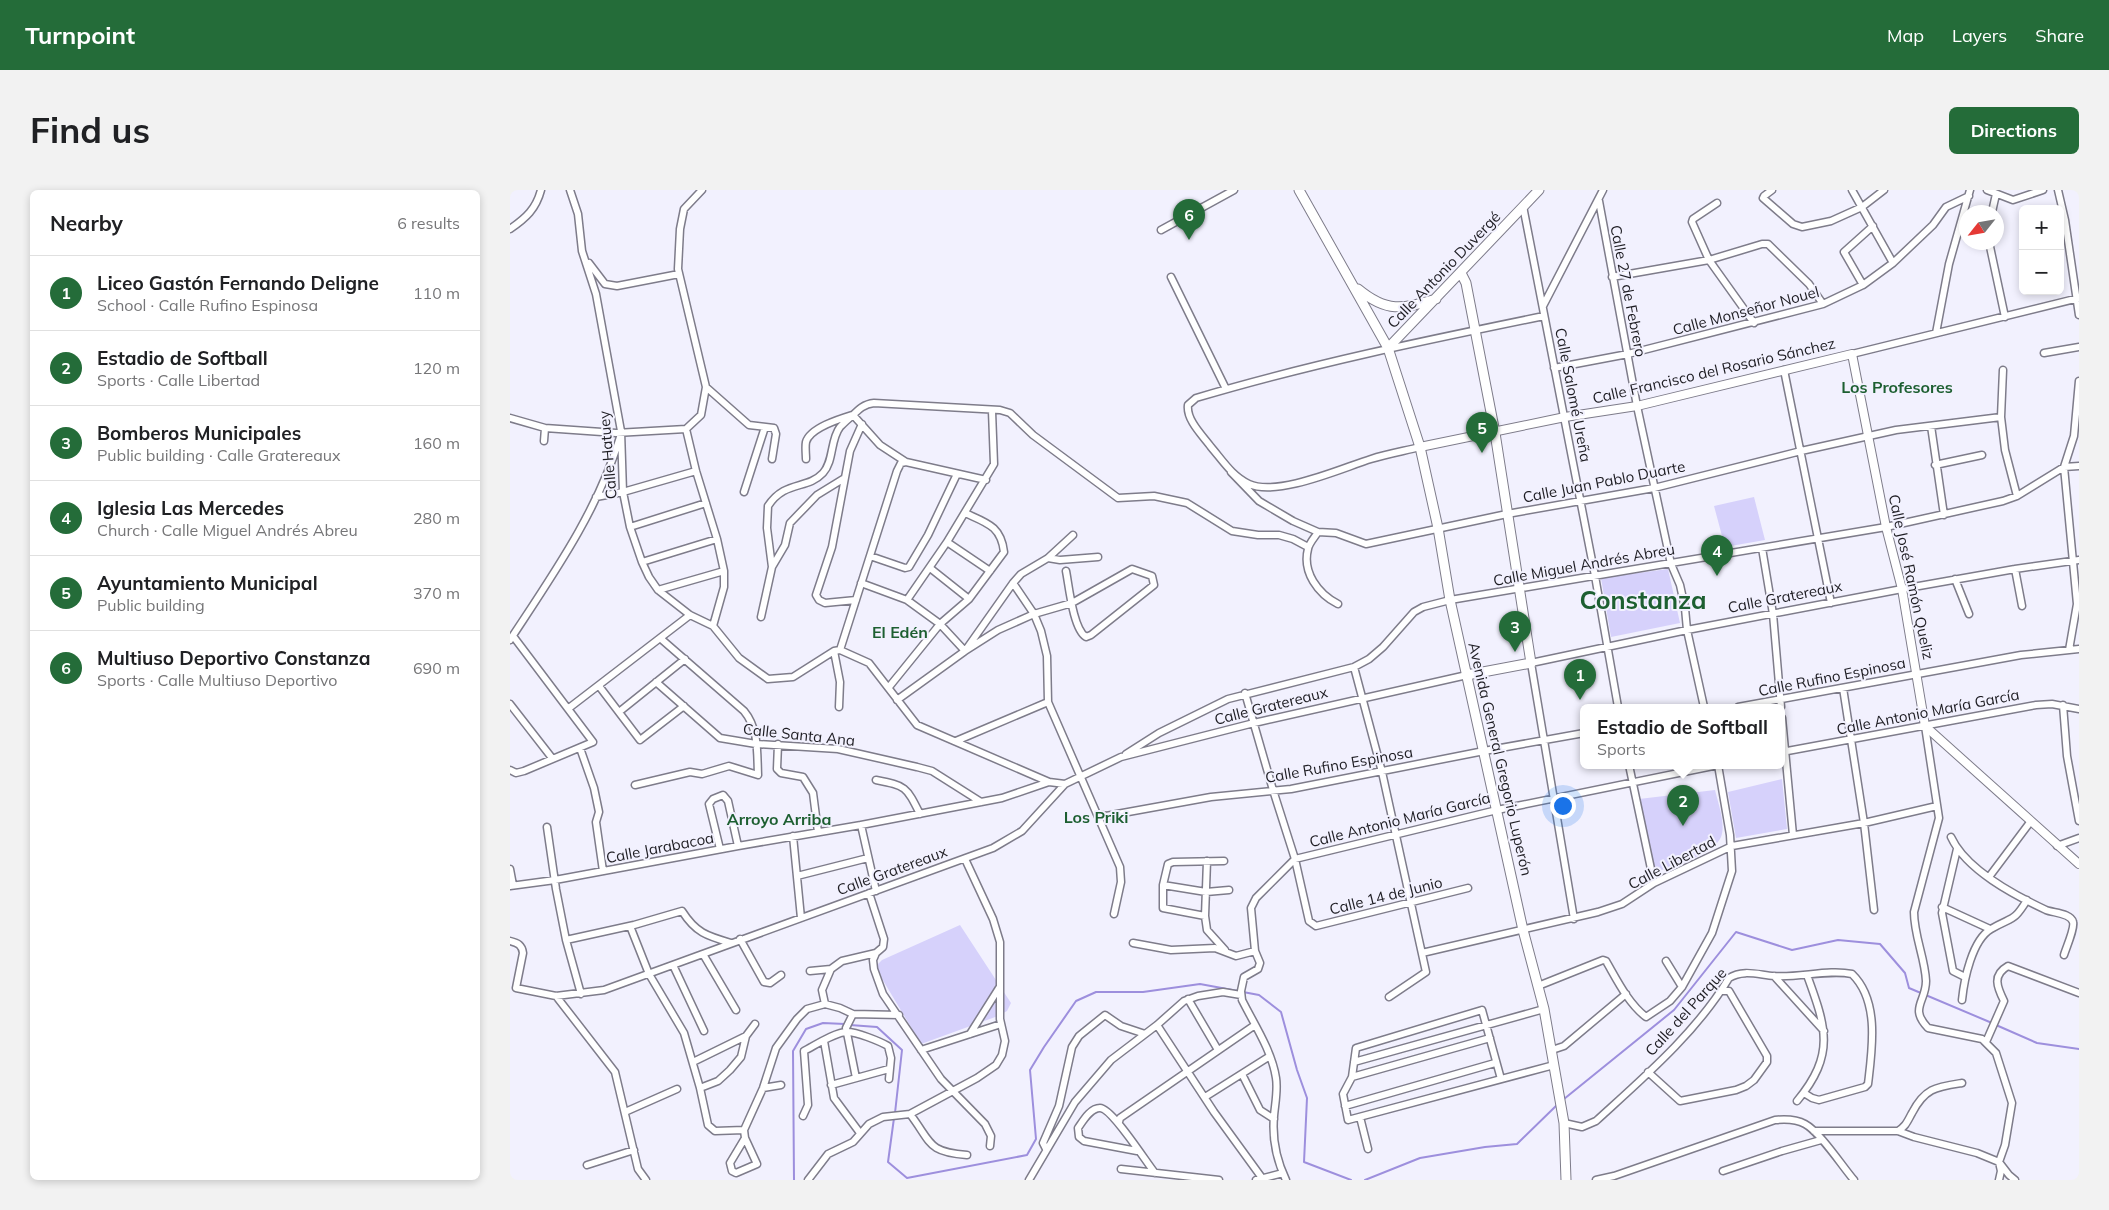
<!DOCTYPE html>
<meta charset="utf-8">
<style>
body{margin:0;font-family:Mulish,sans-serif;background:#f2f2f2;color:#202124}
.controls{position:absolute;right:15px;top:15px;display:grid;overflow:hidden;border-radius:8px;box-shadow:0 2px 8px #0003}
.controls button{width:45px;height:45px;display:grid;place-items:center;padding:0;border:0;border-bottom:1px solid #e0e0e0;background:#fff;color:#202124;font:25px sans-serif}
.compass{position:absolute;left:1449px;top:15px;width:45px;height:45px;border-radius:50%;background:#fff;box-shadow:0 2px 8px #0003;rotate:239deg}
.you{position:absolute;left:1052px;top:615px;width:18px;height:18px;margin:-12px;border:4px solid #fff;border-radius:50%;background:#1a73e8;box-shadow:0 0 0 8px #1a73e833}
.badge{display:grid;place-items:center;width:32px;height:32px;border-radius:50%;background:#246c39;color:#fff;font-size:16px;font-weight:700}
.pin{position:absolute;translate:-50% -41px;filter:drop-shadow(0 1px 2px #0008)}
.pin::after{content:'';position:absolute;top:26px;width:18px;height:15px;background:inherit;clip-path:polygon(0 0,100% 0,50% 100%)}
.popup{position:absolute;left:1070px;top:514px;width:205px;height:65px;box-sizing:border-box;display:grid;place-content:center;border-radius:8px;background:#fff;filter:drop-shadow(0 1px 4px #0005);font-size:16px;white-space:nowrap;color:#757577}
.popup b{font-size:19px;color:#202124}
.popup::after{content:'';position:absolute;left:50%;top:100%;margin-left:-10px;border:10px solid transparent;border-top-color:#fff}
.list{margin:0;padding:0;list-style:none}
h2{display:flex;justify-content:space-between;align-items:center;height:65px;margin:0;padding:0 20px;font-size:21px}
h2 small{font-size:16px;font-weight:400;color:#757577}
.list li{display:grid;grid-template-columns:32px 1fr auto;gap:15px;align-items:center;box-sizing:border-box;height:75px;padding:0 20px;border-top:1px solid #e0e0e0}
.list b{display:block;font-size:19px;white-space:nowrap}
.list p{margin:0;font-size:16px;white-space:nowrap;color:#757577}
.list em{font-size:16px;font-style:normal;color:#757577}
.map{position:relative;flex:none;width:1569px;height:990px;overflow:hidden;border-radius:8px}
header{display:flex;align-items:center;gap:30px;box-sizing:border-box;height:70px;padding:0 25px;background:#246c39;color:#fff}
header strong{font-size:24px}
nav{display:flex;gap:28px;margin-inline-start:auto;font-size:18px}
.intro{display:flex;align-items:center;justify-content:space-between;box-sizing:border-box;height:120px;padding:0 30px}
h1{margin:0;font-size:35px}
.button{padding:12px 22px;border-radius:8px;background:#246c39;color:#fff;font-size:18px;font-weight:700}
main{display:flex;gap:30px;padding:0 30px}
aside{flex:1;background:#fff;border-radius:8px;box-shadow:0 2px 8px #0003}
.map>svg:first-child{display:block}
.green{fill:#d6d1fb}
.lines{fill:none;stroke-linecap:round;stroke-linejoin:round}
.stream{stroke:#9d8fdd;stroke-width:2}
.minor-casing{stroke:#7e7c8a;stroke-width:9}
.tertiary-casing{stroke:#7e7c8a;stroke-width:10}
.secondary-casing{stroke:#7e7c8a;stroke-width:11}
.minor{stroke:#fff;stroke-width:6}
.tertiary{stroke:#fff;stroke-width:8}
.secondary{stroke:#fff;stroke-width:9}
.labels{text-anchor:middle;stroke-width:4;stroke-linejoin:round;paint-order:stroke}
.street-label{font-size:15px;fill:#1e1d23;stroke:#f2f1fe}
.neighbourhood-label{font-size:16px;font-weight:bold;fill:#1d5f31;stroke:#f2f1fe}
.town-label{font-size:25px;font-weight:bold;fill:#1d5f31;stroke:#f2f1fe}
</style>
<header>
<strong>Turnpoint</strong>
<nav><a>Map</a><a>Layers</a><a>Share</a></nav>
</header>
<div class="intro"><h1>Find us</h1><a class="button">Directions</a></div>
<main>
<aside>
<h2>Nearby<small>6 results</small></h2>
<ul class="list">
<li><span class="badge">1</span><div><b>Liceo Gastón Fernando Deligne</b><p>School · Calle Rufino Espinosa</p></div><em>110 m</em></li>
<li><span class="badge">2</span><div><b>Estadio de Softball</b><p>Sports · Calle Libertad</p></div><em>120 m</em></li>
<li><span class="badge">3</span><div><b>Bomberos Municipales</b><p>Public building · Calle Gratereaux</p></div><em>160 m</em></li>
<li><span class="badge">4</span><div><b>Iglesia Las Mercedes</b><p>Church · Calle Miguel Andrés Abreu</p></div><em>280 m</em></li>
<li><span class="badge">5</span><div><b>Ayuntamiento Municipal</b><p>Public building</p></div><em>370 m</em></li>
<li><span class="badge">6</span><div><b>Multiuso Deportivo Constanza</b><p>Sports · Calle Multiuso Deportivo</p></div><em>690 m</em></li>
</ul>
</aside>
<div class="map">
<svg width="1569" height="990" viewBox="0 0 1569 990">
<rect width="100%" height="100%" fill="#f2f1fe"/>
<path class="green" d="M1244,307l11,43 -40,7 -11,-41z
M1158,379l12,54 -69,14 -10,-59z
M1272,589l5,50 -51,9 -8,-46z
M1205,600c3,13 11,34 6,47 -5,15 -53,34 -68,34l-14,-72z
M450,735l51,78 -4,8 -9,5 -77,28 -40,-67 -4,-12 5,-5z"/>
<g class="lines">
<path class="stream" d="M733,802l16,3 22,17 16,58 10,28 -3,64 47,18
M340,835l27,2 25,23 -7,63
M1486,835l41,18 42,6
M1054,909l110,-89 62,-78 56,18 46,-10 42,4 25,29 4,15 83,35
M384,928l-6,44 19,16 120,-23 9,-16 -6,-69 14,-23 32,-46 20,-9h47l57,-8 38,7
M284,990l-1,-129 13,-22 17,-6 22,1
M855,990l55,-22 65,-11 32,-3 41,-40"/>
<defs>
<path id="minor" d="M60,0l8,24 4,37 14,43 25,137 2,61 7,35 12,35 7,15 9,13 32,25 23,11 26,32 29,21 25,-2 41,-26 6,-1 29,13 48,62 132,57 16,2
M1262,0l-8,6 -1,2 30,26 9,3 29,-6 31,-14 22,-17
M1342,0l41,73
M1477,0l26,10 30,-10
M1548,0l7,30 14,95
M1089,11l38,205 34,158 9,21 5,23 2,22 17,77
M1207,13l-24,16 -1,3 17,38 45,63
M1013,16l72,370 23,131
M1482,22l4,-18
M0,39c16,-11 26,-20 31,-39
M651,40l73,-40
M1479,52l16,75
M79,73l16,21 12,2 62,-12
M661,87l55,112
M1102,87l97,-17 53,-16h6l41,40 14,20
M1353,95l-19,-33 29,-26
M1033,116l60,-116
M1426,143l13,-69 21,-74
M1534,163l35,-6
M1342,164l227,-56
M1044,178l74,-14 195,-50 40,-19 30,-22 40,-38 13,-18 23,-11
M1274,180l47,233
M1493,180l-2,47 4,33 12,46
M196,197l43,38 25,3 2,6 -4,25
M343,225l27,30 26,17 80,18
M0,228l35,10 71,5 70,-4 15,-14 5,-28 -28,-118 2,-40 4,-20 18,-19
M1421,236l13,89
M176,239l10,42 21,68 7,32v16l-11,39
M34,251l1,-13
M910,257c-16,4 -33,7 -49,12 -29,9 -93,38 -122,25 -17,-8 -26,-23 -38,-37 -8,-11 -25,-27 -23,-42l8,-7c114,-34 231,-58 348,-82
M296,269c0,-5 -1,-12 0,-17 4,-14 33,-23 46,-27
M1425,275l47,-10
M721,282l28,29 34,20 25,11 18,1 30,11 141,-30 147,-26 147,-37 95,-21 105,-13
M234,302l21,-65
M86,307l27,-5 73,-21
M120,337l76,-24
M808,342c-3,5 -9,11 -10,17 -6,23 10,45 30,55
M437,352l43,29
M1252,358l11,66 8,93
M360,366l35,12 4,-1 19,-32 29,-61
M538,368l12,2 38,-3
M132,372l75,-23
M262,377l-5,-39 1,-22c17,-26 39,-16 55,-33 11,-12 7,-33 17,-46 4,-4 8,-8 12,-11 7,-7 12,-12 22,-13l126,7 10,3 23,22 85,63 36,-2 33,7 45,28 26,4h21l14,4 15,8
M420,378l39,31
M1505,379l7,37
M1445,389l14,35
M351,393l46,17 33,24 25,27 48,-68 8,-9 27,-16 25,-23
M503,393l21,31 7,17 6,25 1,46 72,165 1,15 -7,32
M148,400l66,-19
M346,410l-31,3 -6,-3 -3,-5 16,-48 18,-96 12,-27
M397,410l40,-58 47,-78 -2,-53
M251,427l11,-50 13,-22 5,-22 27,-28 26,-16
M0,450c42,-64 88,-129 110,-203
M330,460l57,-179 4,-8 5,-1
M1559,460l8,-46 -13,-137 10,-31 5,-55
M324,461l6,31 -1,25
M844,477l28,105 44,200 -37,25
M146,492l64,56 36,6 82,5 79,18 15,4 49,31
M89,496l41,54 44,-34
M379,497l51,-63 29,-25 35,-47c-3,-26 -17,-29 -39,-39
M1333,498l21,135 10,87
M735,503l28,97 22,69 14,62 7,5 152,-38
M387,510l68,-49 33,-21 36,-16 38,-11 60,-34 20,7 2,9 -63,50 -5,2c-13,-8 -17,-51 -20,-66
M0,514l42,54
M1553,515l4,51 12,65
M1228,517l283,-52 58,-6
M59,518l121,-93
M109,522l66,-53
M1272,528l11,117
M1415,536l14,92 -25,94c0,24 11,46 12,69 0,21 -17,27 2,47l54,11 14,14 16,50 -7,42 -6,17 2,9 -2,9
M446,551l92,-39
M268,554l-1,25 4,4 22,4 10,16 5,39
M70,558l14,40 5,24 -3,10 7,49
M1272,562l254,-47 16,-1 27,5
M616,564l33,-21 69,-34 126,-32 15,-8 14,-12 31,-35 9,-5 27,-7 436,-73 117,-26 14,-5 47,-29 15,-1
M1119,575l25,118
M0,580l6,3 8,-2 69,-29 -80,-106
M366,590c30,6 30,6 44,34
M125,595l55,-13 12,2 27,-8 29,9c-1,-22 1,-46 -14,-64l-84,-73
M587,624l9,2 105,-19 80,-8 193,-38 100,-18
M351,635l15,66
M37,637l9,62 10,51 15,54
M283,646l8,82
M1441,647c15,33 63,58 95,73 7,3 25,3 27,12 2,6 -7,26 -9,33
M1547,656l22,-8
M210,659l-11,-45 4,-5 10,-4 5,6 10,45
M1447,659l-15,64 11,58 12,6
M697,671l-2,55 2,14 18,20
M0,679l3,16
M287,686l71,-18
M1479,687l42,-56
M653,695l43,7 23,-2
M0,696l45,-6 183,-34 123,-21 141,-27 47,-16
M359,703l15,46 -1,8 -7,6 -3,7 1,9 9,25 58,85 44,45 6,12 -1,10
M1432,717l48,22
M695,726l-42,-8v-23l5,-21 5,-2 51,-1
M1064,729l-43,-256 156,-33 215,-41 113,-20 64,-9
M120,736l19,48 35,59 16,55 8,37 7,6 29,-1
M230,749l24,43 6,1 11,-8
M56,750l68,-15 48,-14c14,22 25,25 49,32
M0,751c8,2 12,4 13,12l-7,35 40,8 48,-6 389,-142 29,-17 43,-47 56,-27 133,-34 213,-48
M623,753l38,7 44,-2 21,8 19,-5
M912,763l176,-41 24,-8 32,-21 78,-37 132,-23 73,-17
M193,764l33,56
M1156,771l16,26
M163,775l31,66
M300,781l21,-2 11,-8 34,-8
M1264,786l50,55
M1028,796l65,-26 3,1c11,19 22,42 40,56l24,-16 12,-14 30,-54 20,-62 -2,-36 -12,-70
M46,806l59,76 23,97 8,11
M678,809l30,51
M1452,810c2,-20 10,-60 29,-71 22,-13 22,-6 36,-29
M315,814l-3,-14 9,-21
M343,824l-7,14 10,50
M647,835l57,87 48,66
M460,844l29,-46
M314,851l10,57 26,35
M1476,852l18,-41c-7,-14 -12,-26 4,-35l71,27
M411,860l80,-26
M1042,860l12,-4 62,-52
M183,872l53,-26
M844,872l190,-53
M1138,882l32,29 56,-11 10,-4 8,-6 13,-18v-6l-38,-65h-7
M732,884l18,36 14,9
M842,887l138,-39
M991,889l-19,-69 -126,38 -4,29 -9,17 5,26 206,-55
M321,895l58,-16
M190,898l18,-7 12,-11 11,-13 5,-21 9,-12
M253,898l18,-3
M695,907l65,-41
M1287,911c39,-47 29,-74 10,-126
M835,916l150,-43
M115,922l52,-23
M400,924l67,-36 19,-13 6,-10 3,-14 -5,-22v-77l-7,-23 -28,-60
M400,924c22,29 17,38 57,41
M293,926l5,-11 -4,-54c10,-5 31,-19 43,-19 10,0 32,9 41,14l3,12 -2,21
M850,927l8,32
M609,932l1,-4 135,-93
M1054,933l18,4 14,-6c47,-43 100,-88 133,-143 14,-9 30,-3 45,-2 25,2 55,-7 78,-2 28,27 20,76 16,110l-3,3 -46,13 -7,-2 -8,-5
M1304,941h84l16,6 63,16 22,9 10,13 6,5
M1388,941c8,-5 9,-9 14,-18 13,-25 24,-26 50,-30
M235,948l-15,25 2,8 4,2 21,-9 -12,-26 -1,-8 19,-42 13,-40 21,-29 10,-10 18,-5 15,4 13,6 46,1
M536,959l-3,-6 16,-37 13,-59 7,-11 26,-21 16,11 24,8
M627,961l-53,-10 -5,-4 -1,-9c5,-7 12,-20 22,-20 12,0 46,54 55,65
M77,975l47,-15
M611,979l98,11
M1213,981l59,-20 39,-11
M298,990l20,-26 25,-12 16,-18 14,-7 27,-3
M519,990l46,-78 36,-42 46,-35 27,-24 14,-5 25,-4 18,3
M746,990l27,-7
M776,990c-9,-19 -14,-42 -12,-64 1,-12 4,-26 2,-38 -4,-27 -22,-54 -34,-78l-1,-9 3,-14 14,-8 2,-6 -5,-12 -4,-43 5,-10 39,-39 202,-49 221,-45
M1086,990l18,-4 161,-56c10,-1 21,-1 30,4 15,8 37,42 49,56"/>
<path id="tertiary" d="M910,257l145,-30 72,-11 215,-52 34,173 16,62 23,137 154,138"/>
<path id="secondary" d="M789,0l89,158 32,99 18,81 12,72 73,330 21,79 20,114 2,57
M951,83l5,10 29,150 36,230 -64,12
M848,99c29,24 44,20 78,10
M878,158l151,-158"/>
</defs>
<use href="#minor" class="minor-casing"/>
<use href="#tertiary" class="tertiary-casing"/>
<use href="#secondary" class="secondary-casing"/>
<use href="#minor" class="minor"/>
<use href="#tertiary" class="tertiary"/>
<use href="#secondary" class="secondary"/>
</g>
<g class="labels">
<g class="street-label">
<text transform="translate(934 80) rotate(-46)" y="5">Calle Antonio Duvergé</text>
<text transform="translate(1118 101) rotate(79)" y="5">Calle 27 de Febrero</text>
<text transform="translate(1236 121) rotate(-15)" y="5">Calle Monseñor Nouel</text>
<text transform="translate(1204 181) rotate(-13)" y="5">Calle Francisco del Rosario Sánchez</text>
<text transform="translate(1063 205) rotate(79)" y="5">Calle Salomé Ureña</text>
<text transform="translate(98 265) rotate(-95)" y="5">Calle Hatuey</text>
<text transform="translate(1094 292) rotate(-11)" y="5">Calle Juan Pablo Duarte</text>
<text transform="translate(1074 375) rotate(-10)" y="5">Calle Miguel Andrés Abreu</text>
<text transform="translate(1401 387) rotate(78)" y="5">Calle José Ramón Queliz</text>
<text transform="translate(1275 407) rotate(-11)" y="5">Calle Gratereaux</text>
<text transform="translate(1322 487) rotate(-11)" y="5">Calle Rufino Espinosa</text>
<text transform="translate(761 516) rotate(-14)" y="5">Calle Gratereaux</text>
<text transform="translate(1418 522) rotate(-11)" y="5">Calle Antonio María García</text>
<text transform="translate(289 545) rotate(6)" y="5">Calle Santa Ana</text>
<text transform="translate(990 569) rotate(77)" y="5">Avenida General Gregorio Luperón</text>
<text transform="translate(829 575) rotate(-10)" y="5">Calle Rufino Espinosa</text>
<text transform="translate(890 630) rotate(-14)" y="5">Calle Antonio María García</text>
<text transform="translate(150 658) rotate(-11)" y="5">Calle Jarabacoa</text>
<text transform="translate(1162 673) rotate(-28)" y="5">Calle Libertad</text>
<text transform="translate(382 681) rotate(-20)" y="5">Calle Gratereaux</text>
<text transform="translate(876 706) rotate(-14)" y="5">Calle 14 de Junio</text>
<text transform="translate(1176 822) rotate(-48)" y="5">Calle del Parque</text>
</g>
<g class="neighbourhood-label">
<text x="1387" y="203">Los Profesores</text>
<text x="390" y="448">El Edén</text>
<text x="586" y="633">Los Priki</text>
<text x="269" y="635">Arroyo Arriba</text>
</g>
<g class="town-label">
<text x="1133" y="419">Constanza</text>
</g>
</g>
</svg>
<div class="controls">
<button>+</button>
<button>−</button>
</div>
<svg class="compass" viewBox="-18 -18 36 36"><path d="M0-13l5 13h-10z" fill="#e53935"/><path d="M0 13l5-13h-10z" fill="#757577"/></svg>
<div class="you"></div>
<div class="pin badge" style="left:1070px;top:510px">1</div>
<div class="pin badge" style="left:1173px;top:636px">2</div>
<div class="popup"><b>Estadio de Softball</b>Sports</div>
<div class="pin badge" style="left:1005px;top:462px">3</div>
<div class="pin badge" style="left:1207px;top:386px">4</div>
<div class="pin badge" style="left:972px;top:263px">5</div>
<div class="pin badge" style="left:679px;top:50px">6</div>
</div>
</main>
